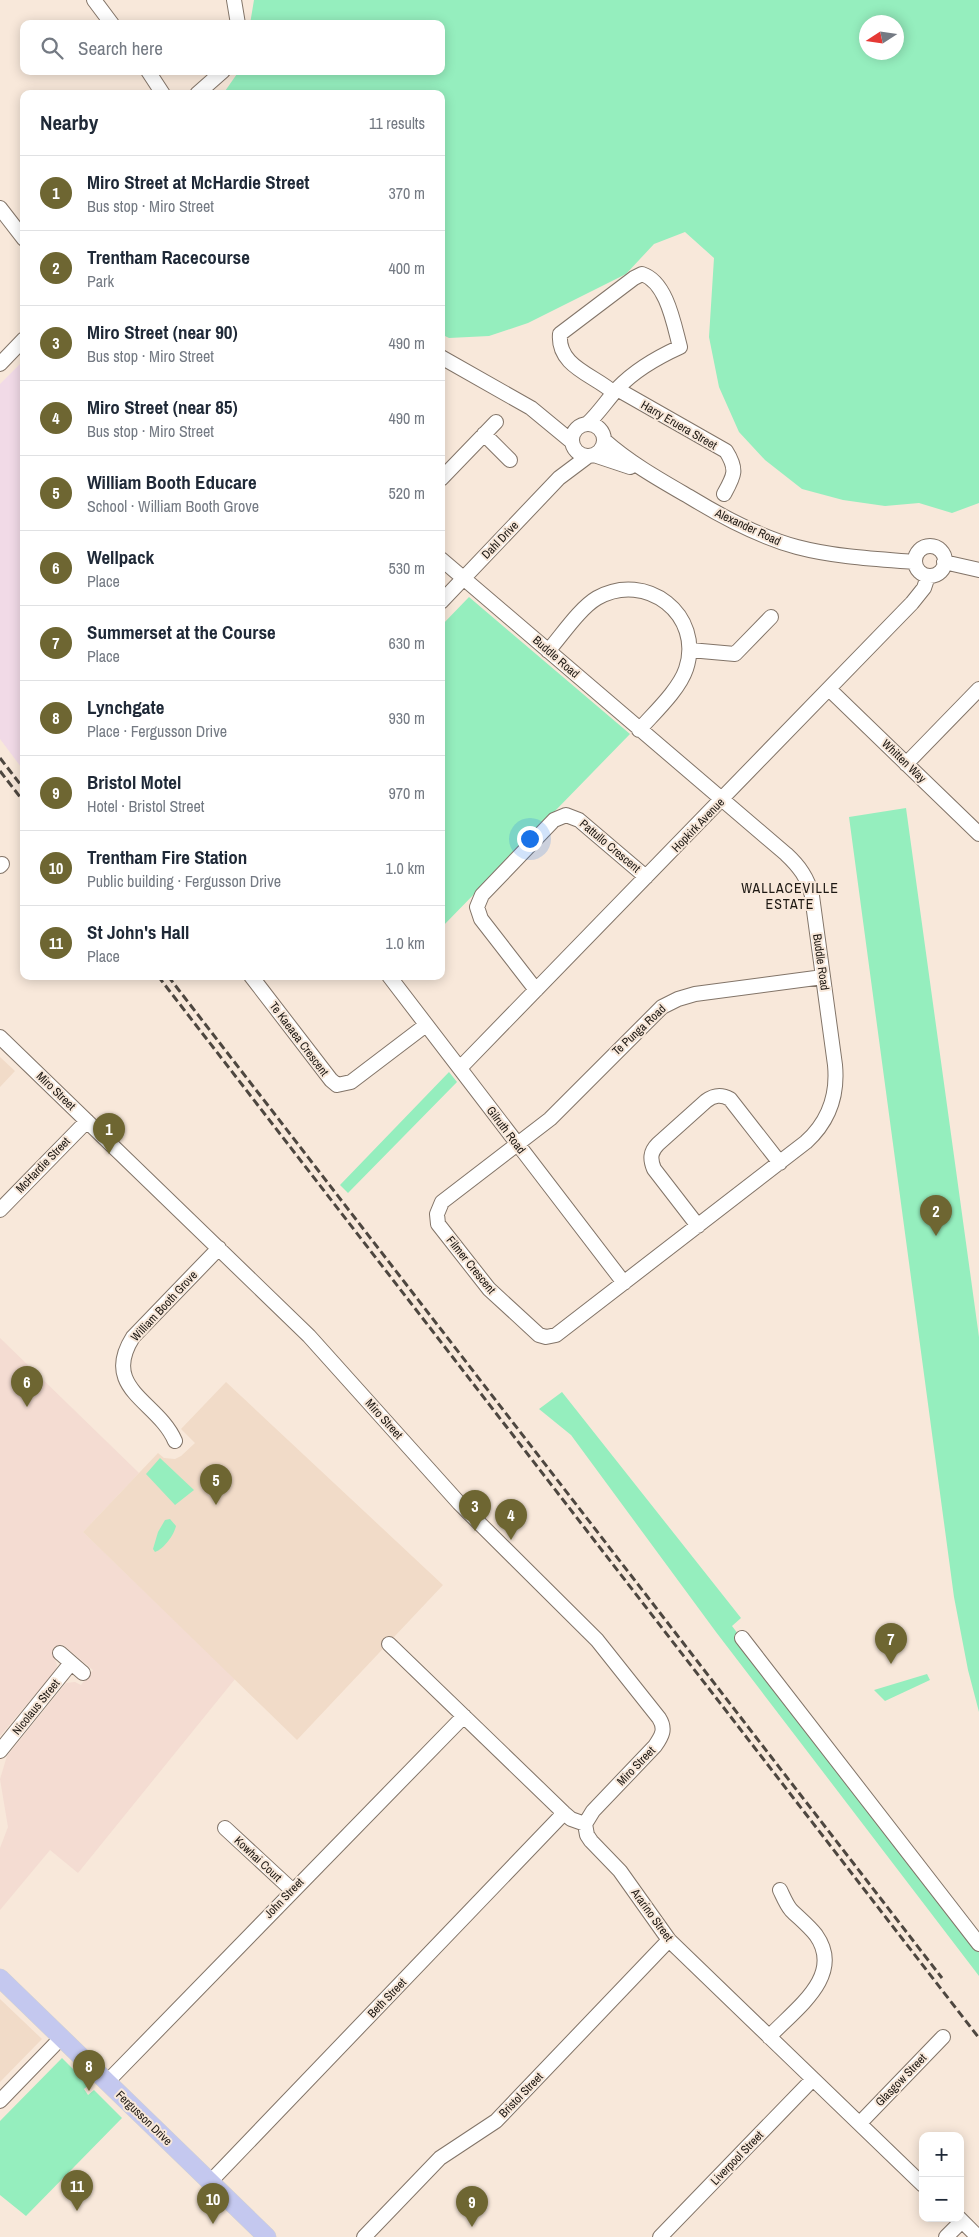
<!DOCTYPE html>
<meta charset="utf-8">
<style>
body{margin:0;font-family:"Archivo Narrow",sans-serif;background:#f2f2f3;color:#1f2937}
.controls{position:absolute;right:15px;bottom:15px;display:grid;overflow:hidden;border-radius:10px;box-shadow:0 2px 12px #0003}
.controls button{width:45px;height:45px;display:grid;place-items:center;padding:0;border:0;border-bottom:1px solid #e0e1e3;background:#fff;color:#1f2937;font:25px sans-serif}
.compass{position:absolute;left:859px;top:15px;width:45px;height:45px;border-radius:50%;background:#fff;box-shadow:0 2px 12px #0003;rotate:258deg}
.you{position:absolute;left:529px;top:838px;width:18px;height:18px;margin:-12px;border:4px solid #fff;border-radius:50%;background:#1a73e8;box-shadow:0 0 0 8px #1a73e833}
.badge{display:grid;place-items:center;width:32px;height:32px;border-radius:50%;background:#6e6632;color:#fff;font-size:16px;font-weight:700}
.pin{position:absolute;translate:-50% -41px;filter:drop-shadow(0 1px 2px #0008)}
.pin::after{content:'';position:absolute;top:26px;width:18px;height:15px;background:inherit;clip-path:polygon(0 0,100% 0,50% 100%)}
.list{margin:0;padding:0;list-style:none}
h2{display:flex;justify-content:space-between;align-items:center;height:65px;margin:0;padding:0 20px;font-size:21px}
h2 small{font-size:16px;font-weight:400;color:#747a83}
.list li{display:grid;grid-template-columns:32px 1fr auto;gap:15px;align-items:center;box-sizing:border-box;height:75px;padding:0 20px;border-top:1px solid #e0e1e3}
.list b{display:block;font-size:19px;white-space:nowrap}
.list p{margin:0;font-size:16px;white-space:nowrap;color:#747a83}
.list em{font-size:16px;font-style:normal;color:#747a83}
.icon{flex:none;width:28px;height:28px;fill:none;stroke:currentColor;stroke-width:2;stroke-linecap:round;stroke-linejoin:round}
.map{position:relative;flex:none;width:979px;height:2237px;overflow:hidden}
.search{position:absolute;background:#fff;box-shadow:0 2px 12px #0003;left:20px;top:20px;width:425px;height:55px;display:flex;align-items:center;gap:12px;box-sizing:border-box;padding:0 18px;border-radius:10px;color:#747a83;font-size:19px}
.panel{position:absolute;background:#fff;box-shadow:0 2px 12px #0003;left:20px;top:90px;width:425px;height:890px;border-radius:10px}
.map>svg:first-child{display:block}
.commercial{fill:#f1dae7}
.industrial{fill:#f4dcd2}
.built{fill:#f1dbc8}
.green{fill:#95eebe;fill-rule:evenodd}
.lines{fill:none;stroke-linecap:round;stroke-linejoin:round}
.minor-casing{stroke:#827468;stroke-width:16}
.major-casing{stroke:#d2d1d0;stroke-width:19}
.minor{stroke:#fff;stroke-width:14}
.major{stroke:#c4c8ef;stroke-width:18}
.rail{stroke:#4e4740;stroke-width:3;stroke-dasharray:8 4;stroke-linecap:butt}
.labels{text-anchor:middle;stroke-width:4;stroke-linejoin:round;paint-order:stroke}
.street-label{font-size:12px;fill:#1d1813;stroke:#f8e8da}
.neighbourhood-label{font-size:14px;letter-spacing:1px;fill:#1d1813;stroke:#f8e8da}
</style>
<div class="map">
<svg width="979" height="2237" viewBox="0 0 979 2237">
<rect width="100%" height="100%" fill="#f8e8da"/>
<path class="commercial" d="M24,360v411l-24,-32v-355z"/>
<path class="industrial" d="M0,1338l139,135 -56,59 152,147 -157,194 -28,-23 -50,60v-62l8,-21 -8,-48 7,-23 59,-73 9,-1 6,3 12,-15 -31,-26 -9,10 4,11 -1,5 -56,66z"/>
<path class="built" d="M0,1057l15,14 -15,16z
M226,1382l217,203 -146,155 -214,-208 75,-79 6,5 11,1 6,-3 14,-13 -14,-14z
M0,1999l42,40 -42,43z"/>
<path class="green" d="M254,0h725v503l-27,10 -33,-10 -34,3 -42,-6 -41,-11 -37,-29 -26,-28 -20,-45 -10,-50 5,-79 -29,-26 -31,12 -28,30 -98,49 -39,13 -40,2 -8,-4v-240h-218l16,-23h202v-47h-191zM866,22h30v30h-30z
M469,597l161,137 -189,194v-302z
M906,808l73,529v375l-11,-42 -14,-73 -105,-780z
M449,1072l8,10 -109,111 -8,-8z
M562,1392l179,226 -9,8 247,326v24l-263,-344 -145,-197 -32,-26z
M160,1458l34,32 -19,15 -29,-31z
M170,1519l6,7c-2,9 -12,23 -21,26l-2,-3 5,-17 7,-12z
M927,1674l3,6 -45,21 -11,-11z
M62,2058l27,27 -5,4 4,6 6,-5 28,28 -96,98 -26,-21v-74z"/>
<g class="lines">
<defs>
<path id="minor" d="M94,0l18,24
M234,0l4,24
M148,71l15,23
M197,94l26,-23
M0,208l24,31
M441,357l90,51 40,33
M0,364l24,-25
M617,389l109,62c12,19 8,25 -2,43
M572 440a16 16 0 1 1 32 0a16 16 0 1 1-32 0Z
M587,424c12,-11 20,-24 31,-36 17,-18 40,-31 62,-41 -6,-22 -13,-65 -38,-73l-8,4 -74,56c-3,33 35,41 54,59
M484,434l26,26
M604,440c27,24 58,41 89,59 33,20 67,38 104,48 38,10 79,12 118,15
M594,455l36,12
M441,479l55,-57
M915 561a15 15 0 1 1 30 0a15 15 0 1 1-30 0Z
M441,559l345,295c13,12 22,24 26,42l23,169c3,31 -6,56 -29,77l-250,193 -10,2 -7,-2 -50,-46 -51,-65 -1,-10 5,-12 108,-83 112,-112 16,-8 17,-5 128,-17
M944,562l35,8
M441,602l118,-124 28,-21
M690,650l45,4 36,-37
M548,651c14,-16 32,-43 49,-53 49,-28 107,17 89,71 -7,21 -32,44 -47,61
M829,689l150,145
M906,764l73,-75
M0,866l2,-2
M251,976l80,104 6,5 14,-3 75,-57
M389,976l235,307
M536,990l-55,-71 -4,-12 5,-12 72,-75 12,-5 13,5 67,57
M0,1037l309,299 150,167 138,137 62,78c7,11 3,18 -4,28l-62,65 -8,13
M460,1068l452,-465 12,-15 4,-12
M0,1210l87,-89
M698,1226l-44,-57c-4,-10 -4,-17 4,-25l48,-43c8,-6 15,-7 24,-2l50,64
M175,1441c-17,-40 -75,-52 -42,-104l86,-89
M742,1638l237,306
M389,1644l175,169 7,6 14,5
M60,1653l23,20
M0,1751l71,-88
M585,1824l2,11 4,6 29,30 49,69 254,245
M225,1828l67,62
M769,2037c26,-28 76,-61 47,-102 -7,-9 -17,-17 -25,-25 -5,-6 -8,-14 -11,-20
M107,2082l357,-366
M0,2101l61,-63
M860,2123l83,-86
M210,2182l354,-369
M959,2218l19,19
M364,2237l76,-79 56,-37 173,-181
M660,2237l153,-158
M946,2237l16,-16"/>
<path id="major" d="M0,1978l267,259"/>
</defs>
<use href="#minor" class="minor-casing"/>
<use href="#major" class="major-casing"/>
<use href="#minor" class="minor"/>
<use href="#major" class="major"/>
<path class="rail" d="M0,758l24,31
M0,771l24,31
M158,976l821,1062
M168,976l774,1002"/>
</g>
<g class="labels">
<g class="street-label">
<text transform="translate(679 425) rotate(30)" y="4">Harry Eruera Street</text>
<text transform="translate(748 527) rotate(25)" y="4">Alexander Road</text>
<text transform="translate(500 540) rotate(-46)" y="4">Dahl Drive</text>
<text transform="translate(556 657) rotate(41)" y="4">Buddle Road</text>
<text transform="translate(904 761) rotate(44)" y="4">Whitten Way</text>
<text transform="translate(698 825) rotate(-46)" y="4">Hopkirk Avenue</text>
<text transform="translate(610 846) rotate(40)" y="4">Pattullo Crescent</text>
<text transform="translate(821 962) rotate(82)" y="4">Buddle Road</text>
<text transform="translate(639 1030) rotate(-43)" y="4">Te Punga Road</text>
<text transform="translate(299 1039) rotate(53)" y="4">Te Kaeaea Crescent</text>
<text transform="translate(56 1091) rotate(44)" y="4">Miro Street</text>
<text transform="translate(506 1130) rotate(53)" y="4">Gilruth Road</text>
<text transform="translate(43 1165) rotate(-46)" y="4">McHardie Street</text>
<text transform="translate(471 1265) rotate(51)" y="4">Filmer Crescent</text>
<text transform="translate(164 1306) rotate(-47)" y="4">William Booth Grove</text>
<text transform="translate(384 1419) rotate(48)" y="4">Miro Street</text>
<text transform="translate(36 1707) rotate(-51)" y="4">Nicolaus Street</text>
<text transform="translate(636 1766) rotate(-46)" y="4">Miro Street</text>
<text transform="translate(258 1859) rotate(43)" y="4">Kowhai Court</text>
<text transform="translate(284 1898) rotate(-46)" y="4">John Street</text>
<text transform="translate(652 1915) rotate(54)" y="4">Ararino Street</text>
<text transform="translate(387 1998) rotate(-46)" y="4">Beth Street</text>
<text transform="translate(901 2080) rotate(-46)" y="4">Glasgow Street</text>
<text transform="translate(521 2095) rotate(-46)" y="4">Bristol Street</text>
<text transform="translate(144 2118) rotate(44)" y="4">Fergusson Drive</text>
<text transform="translate(737 2158) rotate(-46)" y="4">Liverpool Street</text>
</g>
<g class="neighbourhood-label">
<text x="790" y="893">WALLACEVILLE<tspan x="790" dy="16">ESTATE</tspan></text>
</g>
</g>
</svg>
<div class="controls">
<button>+</button>
<button>−</button>
</div>
<svg class="compass" viewBox="-18 -18 36 36"><path d="M0-13l5 13h-10z" fill="#e53935"/><path d="M0 13l5-13h-10z" fill="#747a83"/></svg>
<div class="you"></div>
<div class="pin badge" style="left:109px;top:1154px">1</div>
<div class="pin badge" style="left:936px;top:1236px">2</div>
<div class="pin badge" style="left:475px;top:1531px">3</div>
<div class="pin badge" style="left:511px;top:1540px">4</div>
<div class="pin badge" style="left:216px;top:1505px">5</div>
<div class="pin badge" style="left:27px;top:1407px">6</div>
<div class="pin badge" style="left:891px;top:1664px">7</div>
<div class="pin badge" style="left:89px;top:2091px">8</div>
<div class="pin badge" style="left:472px;top:2227px">9</div>
<div class="pin badge" style="left:213px;top:2224px">10</div>
<div class="pin badge" style="left:77px;top:2211px">11</div>
<div class="search"><svg class="icon" aria-label="search" viewBox="0 0 24 24"><circle cx="10" cy="10" r="6"/><path d="M15 15l6 6"/></svg>Search here</div>
<section class="panel">
<h2>Nearby<small>11 results</small></h2>
<ul class="list">
<li><span class="badge">1</span><div><b>Miro Street at McHardie Street</b><p>Bus stop · Miro Street</p></div><em>370 m</em></li>
<li><span class="badge">2</span><div><b>Trentham Racecourse</b><p>Park</p></div><em>400 m</em></li>
<li><span class="badge">3</span><div><b>Miro Street (near 90)</b><p>Bus stop · Miro Street</p></div><em>490 m</em></li>
<li><span class="badge">4</span><div><b>Miro Street (near 85)</b><p>Bus stop · Miro Street</p></div><em>490 m</em></li>
<li><span class="badge">5</span><div><b>William Booth Educare</b><p>School · William Booth Grove</p></div><em>520 m</em></li>
<li><span class="badge">6</span><div><b>Wellpack</b><p>Place</p></div><em>530 m</em></li>
<li><span class="badge">7</span><div><b>Summerset at the Course</b><p>Place</p></div><em>630 m</em></li>
<li><span class="badge">8</span><div><b>Lynchgate</b><p>Place · Fergusson Drive</p></div><em>930 m</em></li>
<li><span class="badge">9</span><div><b>Bristol Motel</b><p>Hotel · Bristol Street</p></div><em>970 m</em></li>
<li><span class="badge">10</span><div><b>Trentham Fire Station</b><p>Public building · Fergusson Drive</p></div><em>1.0 km</em></li>
<li><span class="badge">11</span><div><b>St John's Hall</b><p>Place</p></div><em>1.0 km</em></li>
</ul>
</section>
</div>
